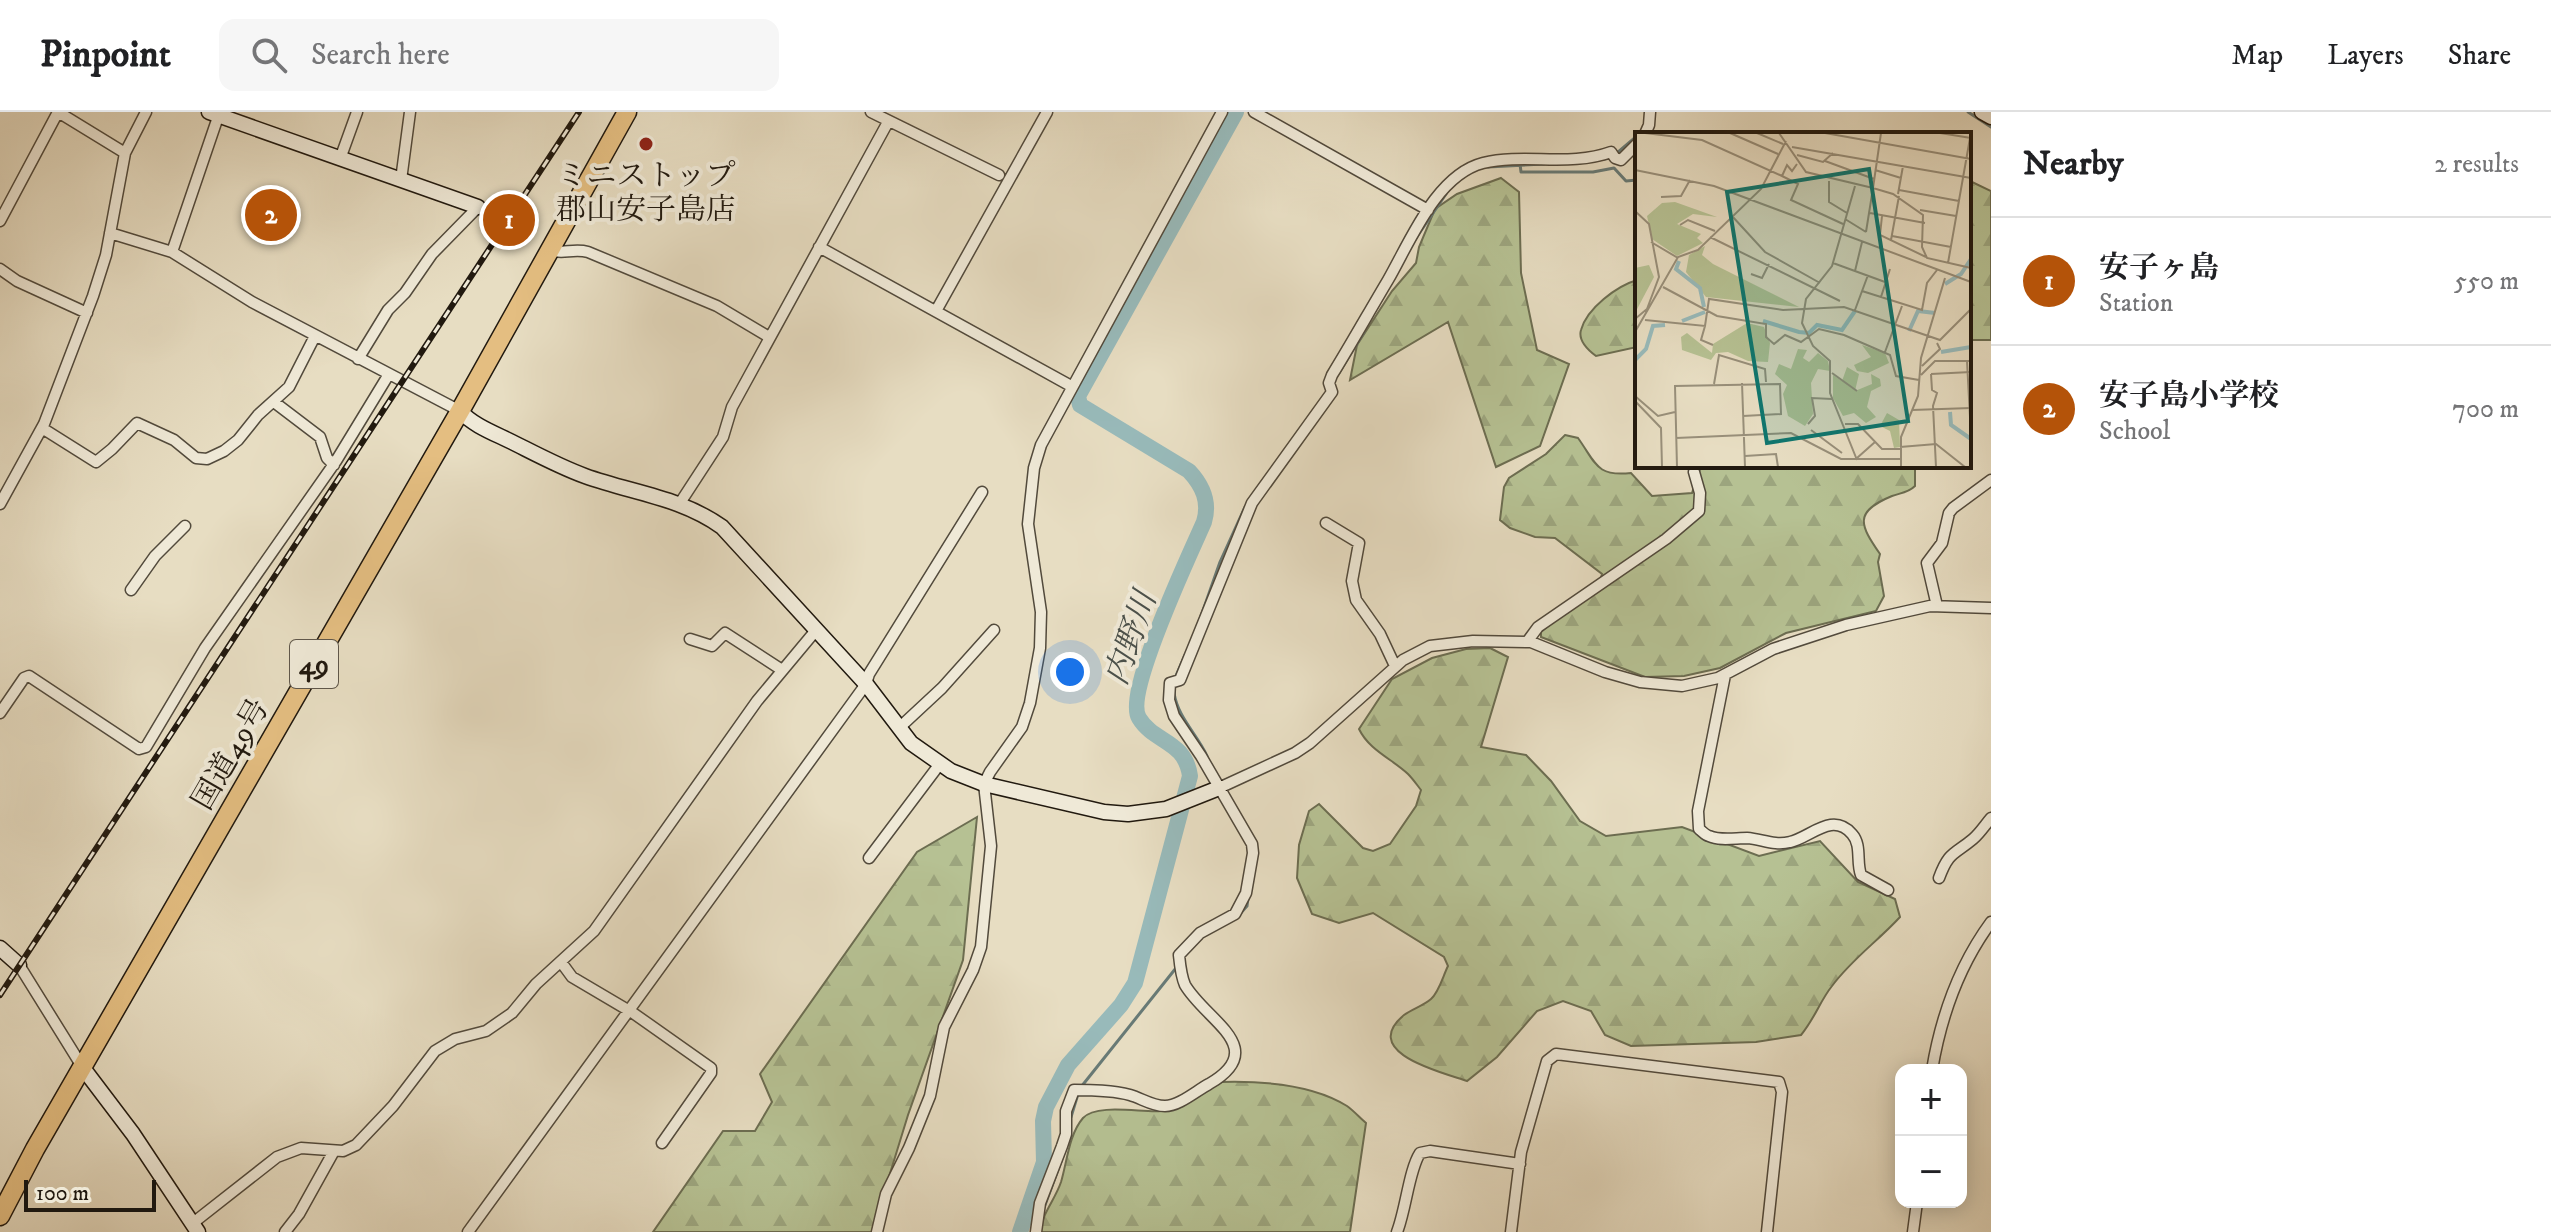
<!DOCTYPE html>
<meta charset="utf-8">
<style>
body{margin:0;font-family:"IM FELL DW Pica","Noto Serif JP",serif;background:#f6f6f6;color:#202124}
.controls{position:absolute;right:24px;bottom:24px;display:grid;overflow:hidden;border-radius:16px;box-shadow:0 4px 20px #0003}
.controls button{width:72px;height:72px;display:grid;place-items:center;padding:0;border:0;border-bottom:2px solid #e0e0e0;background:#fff;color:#202124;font:40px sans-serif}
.scale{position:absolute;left:24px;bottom:20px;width:132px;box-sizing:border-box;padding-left:8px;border:4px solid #21190f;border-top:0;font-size:22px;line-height:28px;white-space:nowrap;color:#21190f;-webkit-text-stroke:6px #efe9d7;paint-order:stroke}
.you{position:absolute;left:1070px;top:560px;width:28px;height:28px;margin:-20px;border:6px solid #fff;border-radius:50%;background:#1a73e8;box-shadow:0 0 0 12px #1a73e833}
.badge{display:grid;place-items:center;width:52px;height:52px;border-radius:50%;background:#b45309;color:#fff;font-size:26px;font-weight:700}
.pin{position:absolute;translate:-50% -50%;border:4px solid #fff;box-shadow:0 2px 8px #0006}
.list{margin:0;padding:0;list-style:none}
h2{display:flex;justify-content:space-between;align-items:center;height:104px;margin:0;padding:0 32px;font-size:34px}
h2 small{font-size:26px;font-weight:400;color:#757577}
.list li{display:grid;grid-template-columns:52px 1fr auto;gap:24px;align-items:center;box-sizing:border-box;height:128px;padding:0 32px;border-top:2px solid #e0e0e0}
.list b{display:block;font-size:30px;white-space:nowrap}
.list p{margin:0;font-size:26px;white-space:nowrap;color:#757577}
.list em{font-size:26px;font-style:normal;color:#757577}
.icon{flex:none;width:44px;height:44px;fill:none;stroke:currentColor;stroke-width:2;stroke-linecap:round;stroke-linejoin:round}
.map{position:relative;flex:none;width:1991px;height:1120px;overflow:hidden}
header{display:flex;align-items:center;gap:48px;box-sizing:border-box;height:112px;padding:0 40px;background:#fff;border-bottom:2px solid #e0e0e0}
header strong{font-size:38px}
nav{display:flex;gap:44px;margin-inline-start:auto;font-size:28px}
.search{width:560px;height:72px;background:#f6f6f6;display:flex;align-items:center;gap:20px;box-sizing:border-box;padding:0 28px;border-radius:16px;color:#757577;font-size:30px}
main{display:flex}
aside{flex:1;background:#fff}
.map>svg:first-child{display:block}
.forest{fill:url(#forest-firs);stroke:#6c6d51;stroke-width:2}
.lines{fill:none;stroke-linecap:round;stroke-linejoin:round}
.stream{stroke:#687a76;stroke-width:3}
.river{stroke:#98baba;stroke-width:16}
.street-casing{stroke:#524a3c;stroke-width:13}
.secondary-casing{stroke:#21190f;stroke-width:17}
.highway-casing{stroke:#21190f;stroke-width:21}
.street{stroke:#efe9d7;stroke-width:10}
.secondary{stroke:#efe9d7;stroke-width:14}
.highway{stroke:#e4be81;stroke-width:18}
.rail-casing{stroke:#21190f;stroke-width:6}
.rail{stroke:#efe9d7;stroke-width:3;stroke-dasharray:9;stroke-linecap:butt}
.poi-dot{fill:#8f2418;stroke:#efe9d7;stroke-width:3}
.labels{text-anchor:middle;stroke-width:8;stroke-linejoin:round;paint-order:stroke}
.shield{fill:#efe9d7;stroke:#5f574b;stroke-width:2}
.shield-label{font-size:28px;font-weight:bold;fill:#21190f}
.poi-label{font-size:30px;fill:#21190f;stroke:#efe9d7}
.street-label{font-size:30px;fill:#21190f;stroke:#efe9d7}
.water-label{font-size:32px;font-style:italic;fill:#4b514b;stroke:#efe9d7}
.inset-river{fill:none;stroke:#98baba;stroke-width:4}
.inset-road{fill:none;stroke:#988f7a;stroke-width:2}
.view{fill:#0f766e;fill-opacity:0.15;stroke:#0f766e;stroke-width:4}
.inset-edge{fill:none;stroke:#21190f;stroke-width:4}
</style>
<header>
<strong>Pinpoint</strong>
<div class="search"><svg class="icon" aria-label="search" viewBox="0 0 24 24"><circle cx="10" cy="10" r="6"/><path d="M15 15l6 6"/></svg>Search here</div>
<nav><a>Map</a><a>Layers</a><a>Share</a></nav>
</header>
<main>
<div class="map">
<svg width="1991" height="1120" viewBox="0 0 1991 1120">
<defs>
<pattern id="forest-firs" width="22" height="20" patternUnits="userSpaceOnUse" patternTransform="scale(2)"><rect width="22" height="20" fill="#b6c193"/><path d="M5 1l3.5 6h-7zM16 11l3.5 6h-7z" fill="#9ca57e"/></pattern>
</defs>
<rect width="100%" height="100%" fill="#e7ddc2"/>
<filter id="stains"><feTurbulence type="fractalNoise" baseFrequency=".0025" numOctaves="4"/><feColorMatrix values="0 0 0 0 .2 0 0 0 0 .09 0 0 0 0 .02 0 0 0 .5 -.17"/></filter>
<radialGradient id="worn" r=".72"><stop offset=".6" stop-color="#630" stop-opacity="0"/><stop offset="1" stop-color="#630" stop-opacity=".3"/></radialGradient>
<path class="forest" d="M1501,66l18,14 2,81 16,77 32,14 -29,82 -44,21 -48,-145 -98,58 7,-35 35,-54 24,-28 3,-16 16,-38 22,-15z
M1972,70l19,9v149h-22v-27l3,-7 -3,-2v-119z
M1637,168v67l-41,9c-8,-6 -18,-16 -15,-26 6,-22 36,-44 56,-50z
M1565,323l13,3c18,25 18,39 53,35l21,23 40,-3 9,-27h214v20c-7,7 -15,7 -23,10 -39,16 -32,29 -12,58l-2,8 6,34 -8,15 -90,22 -66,35 -36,8 -39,1 -104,-40v-5l59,-51 2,-7 -47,-36 -20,-1 -25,-9 -10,-8 4,-33 5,-9 37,-24z
M1490,536l18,9 -27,90 45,8 25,26 29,40 26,15 76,-9 77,29 61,-15 38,41 37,17 5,18c-22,24 -48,42 -68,69 -12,15 -17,32 -31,49l-45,7 -125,4 -26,-11 -14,-24 -28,-10 -26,10 -40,46 -30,24c-23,-8 -109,-28 -63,-66 8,-6 19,-9 27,-16 8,-7 12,-23 17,-33l-4,-9 -71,-44 -34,10 -27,-9 -15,-36 2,-33 10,-34 10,-7 44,44 10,3 17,-7 26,-38 5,-16c-4,-5 -8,-11 -13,-16 -16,-15 -39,-24 -49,-45l33,-50 40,-21 34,-9z
M977,705l-14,143 -55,155 -36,117h-219l70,-101h32l17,-29 -12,-28 157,-222z
M1222,970c39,-1 90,2 125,24 7,5 13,12 19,17l-16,109h-310c2,-19 15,-32 21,-50 6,-20 8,-48 22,-64 14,-15 60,-5 78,-7 22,-2 43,-19 61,-29z"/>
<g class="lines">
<path class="stream" d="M1968,0l23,15
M1617,41l20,-17
M1579,51l32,-5
M1520,52l1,8h72l21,-4 12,13 11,-1
M1488,55l56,-3
M1414,129l32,-47
M1339,261l25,-41
M1200,507l20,-57 25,-55
M1175,566l10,-23
M1174,581c4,25 23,41 33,63
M1239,803l8,-9 1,-8
M1081,975l95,-119
M1071,1005l7,-23
M1045,1093l25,-68"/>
<path class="river" d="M1020,1120l24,-70 -1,-41 3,-14 22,-42 53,-60 14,-22 55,-207c-5,-36 -36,-33 -51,-58 -15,-25 51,-164 65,-196 6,-20 -1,-36 -15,-51l-109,-66 -2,-9 158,-284"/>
<defs>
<path id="street" d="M58,0l67,41
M871,0l128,63
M1254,0l174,98
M1645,22l4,-9 1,-13
M340,47l17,-47
M401,68l9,-68
M0,109l58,-109
M110,121l62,19 80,50 208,109
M819,135l252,139
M550,138c12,5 23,-2 38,2l129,54 52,31
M172,140l47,-138
M0,157l17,12 70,32
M936,199l111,-199
M358,247l30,-49 17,-17 27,-39 46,-47
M274,290l46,35 7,21 7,7
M42,316l54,34 16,-13 25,-26 37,17 22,18 11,1 17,-8 14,-11 20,-25 31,-28 26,-51
M680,391l43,-66 9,-30 156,-285
M0,392l44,-80 49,-128 13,-41 19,-102 21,-41
M1326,411l33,20 -7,38 4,19 24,34 15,32
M131,478l24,-34 30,-30
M1937,494l-10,-43 15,-20 7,-30 4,-5 38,-28
M690,527l22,7 13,-13 57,37
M1527,530l11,-15 128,-88 33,-28 1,-18 -6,-21
M1725,563l-27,136 1,18c4,3 6,6 10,7 11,5 26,2 38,2 15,1 27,8 43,4 20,-4 42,-31 62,-8 10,11 4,28 9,41l27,15
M0,601l24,-35 5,-2 110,73 7,-2 59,-99 131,-187 53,-87
M899,616l43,-40 52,-58
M1219,676l76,-35 15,-10 93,-83 27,-14 43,-5 58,1 74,30 35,10 42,4 36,-8 55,-29 73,-24 84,-19 61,2
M869,746l70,-93
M1939,766c10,-27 15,-23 34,-39 7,-6 12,-14 18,-21
M561,850l11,15 61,36 78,55v5l-49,70
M19,853l64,103
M1932,958c9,-54 26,-103 59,-148
M193,1111l84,-66 24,-9 42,3 13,-6 37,-39 42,-55 20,-12 31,-8 26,-18 24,-29 58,-53 163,-230 60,-72
M285,1120l14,-18 35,-63
M468,1120l398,-548 3,-10 113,-182
M877,1120l9,-38 23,-46 21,-52 14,-69 29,-57 8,-23 10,-101 -7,-62 6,-12 32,-45 8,-24 10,-55 1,-36 -13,-88 6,-56 7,-23 181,-333
M1036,1120l4,-29 22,-57 4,-12v-23l8,-21c17,0 39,0 56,5 11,3 22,11 35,11 14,0 31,-15 44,-22 62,-36 -3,-63 -24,-99 -4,-9 -5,-20 -6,-30l21,-22 35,-19 11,-21 7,-40 -1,-9 -51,-88 -27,-40 -5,-16 1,-17 10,-3 72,-177 80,-111 -3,-9 3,-8c19,-31 37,-63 56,-95 22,-38 48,-105 95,-117 42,-10 87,4 128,-11l4,6 6,2 16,-16
M1397,1120c9,-23 12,-62 23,-79l10,-2 90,13
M1511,1120l10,-80 26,-91 9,-7 223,28 3,10 -15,140
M1913,1120l4,-30"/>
<path id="secondary" d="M209,0l269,95
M1982,0l9,5
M460,299c14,15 34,22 52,31 24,12 48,25 73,34 47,17 95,21 137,51l144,157 45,59 40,28 33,13 120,28 24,2 38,-5 53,-21
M0,836l19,17
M83,956l50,66 65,98"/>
<path id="highway" d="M0,1104l35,-67 425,-738 167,-299"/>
</defs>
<use href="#street" class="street-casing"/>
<use href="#secondary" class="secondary-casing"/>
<use href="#highway" class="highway-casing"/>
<use href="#street" class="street"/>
<use href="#secondary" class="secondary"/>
<use href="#highway" class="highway"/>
<defs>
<path id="rail" d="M0,883l579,-883"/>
</defs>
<use href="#rail" class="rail-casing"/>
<use href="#rail" class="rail"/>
</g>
<circle class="poi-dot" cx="646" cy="32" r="8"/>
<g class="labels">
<rect class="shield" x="290" y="528" width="48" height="48" rx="6"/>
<g class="shield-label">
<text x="314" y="562">49</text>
</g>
<g class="poi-label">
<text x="646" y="73">ミニストップ<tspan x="646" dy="34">郡山安子島店</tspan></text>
</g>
<g class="street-label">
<text transform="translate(230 642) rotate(-60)" y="10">国道49号</text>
</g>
<g class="water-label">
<text transform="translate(1130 526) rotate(-71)" y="11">内野川</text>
</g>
</g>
<g transform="translate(1635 20)">
<rect width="336" height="336" fill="#e7ddc2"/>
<path d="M40,70l42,15 -24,-3 -16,10 24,10 -4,4 6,5 -26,13 -25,-17 -5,-23 15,-13zM70,114l-3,9 11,9 86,43 -93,-10 -20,-25 3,-17zM14,133l5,12 -19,36v-45zM112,191l17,4 6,16 -2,19 -20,-1 -20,-9 -12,1 -5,7 -29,-10 -1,-13 6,-4 25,20 1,-9zM227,213l23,8 4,10 -21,10 -11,-2 -3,-6 17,-8zM163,217l9,1 -4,8 6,4 9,-9 10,8 2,10 -12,-2 -7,14 2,31 -8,12 -17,-10 -5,-22 4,-9 -12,-11 4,-10 12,5zM212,235l12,7 -4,17 17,-7 -1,-10 9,5 1,7 -10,5 -4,16 9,10 -10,6 -12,-10 -11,3 -10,-18v-23l9,6zM252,281l12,7 1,27 -6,1 -4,-17 -10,-5z" fill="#b6c193"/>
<path class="inset-river" d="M44,129l-3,8 24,19 4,19M310,152l16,-10 10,-15M47,189l23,-9M128,189l36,11 10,1 8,-8 25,5 13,-19M274,199l9,-20 17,2M306,220l30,-5M0,228l11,-11 7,-23 12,-1M315,280l1,13 20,14"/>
<path class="inset-road" d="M10,1l57,7 80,36 16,8 -7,16 52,24M95,1l48,21M122,1l26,11M144,1l27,39 67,16 8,-55M190,1l146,26M305,1l31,5M157,15l179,31M162,23l26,7 10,-9M190,29l49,18M0,38l79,16 257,96M240,38l26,8M147,44l5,-11 5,6 5,-7M194,49v21l18,11M220,54l-23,80 -26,33 -4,24 11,23 17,15v32l27,67M264,58l60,11M263,62l5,-28M26,65l20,-1 9,-16M285,78l36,6M0,79l14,13 10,53 -12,32 -12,10M235,81l55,10M97,84l33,36 55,31M247,84l-2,19 46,22M210,87l21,13M45,93l8,-5 27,11M231,100l7,-44 20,6 30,21 -1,32 5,11 44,10M257,104l59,11M75,105l130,64M256,108l8,-44M16,110l27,16M198,131l52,19M313,131l22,-125M220,139l7,-29M116,142l11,4 7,-14M28,155l54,29 49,8v13l8,7 11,-9 16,7 18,-13 25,6 46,20 6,21 23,4M227,159l60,19 5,-27 10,-13M246,165l9,-28M220,178l13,-35M10,188l60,6 4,-27 74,11 61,-3 96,33 31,-31M70,194l-4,14 12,5M0,200l43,-75 20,-7 63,-61 25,-48M250,220l17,-46M332,229l4,75M287,234l18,-17 -3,-6M197,241l25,18M296,242l1,16 5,3 -4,13 3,61M296,242l40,-2M286,243l14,-14h36M107,251l3,84M79,252l5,-29 46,14 1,13M0,264l23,20 17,-4M0,269l26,27 1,39M277,278l59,-2M173,292l7,-8 -3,-18 20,1M210,292h13l24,25h18M176,298l31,23M41,306l115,-5 50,26h60M265,315l36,-3 29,23M110,324l31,-2 2,13M222,326l18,-16M42,335l-2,-81 105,-2 1,30 -38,2M266,335v-30l17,-41 3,-38 24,-80"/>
<path class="view" d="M234,37l39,252 -141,22 -40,-251z"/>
<rect width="336" height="336" class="inset-edge"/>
</g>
<rect width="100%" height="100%" filter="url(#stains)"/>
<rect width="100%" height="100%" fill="url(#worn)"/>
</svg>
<div class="controls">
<button>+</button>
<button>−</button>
</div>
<div class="scale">100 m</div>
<div class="you"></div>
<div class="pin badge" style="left:509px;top:108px">1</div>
<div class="pin badge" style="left:271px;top:103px">2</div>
</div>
<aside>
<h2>Nearby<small>2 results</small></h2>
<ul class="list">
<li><span class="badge">1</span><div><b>安子ヶ島</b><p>Station</p></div><em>550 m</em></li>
<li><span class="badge">2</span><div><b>安子島小学校</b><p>School</p></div><em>700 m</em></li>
</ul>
</aside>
</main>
